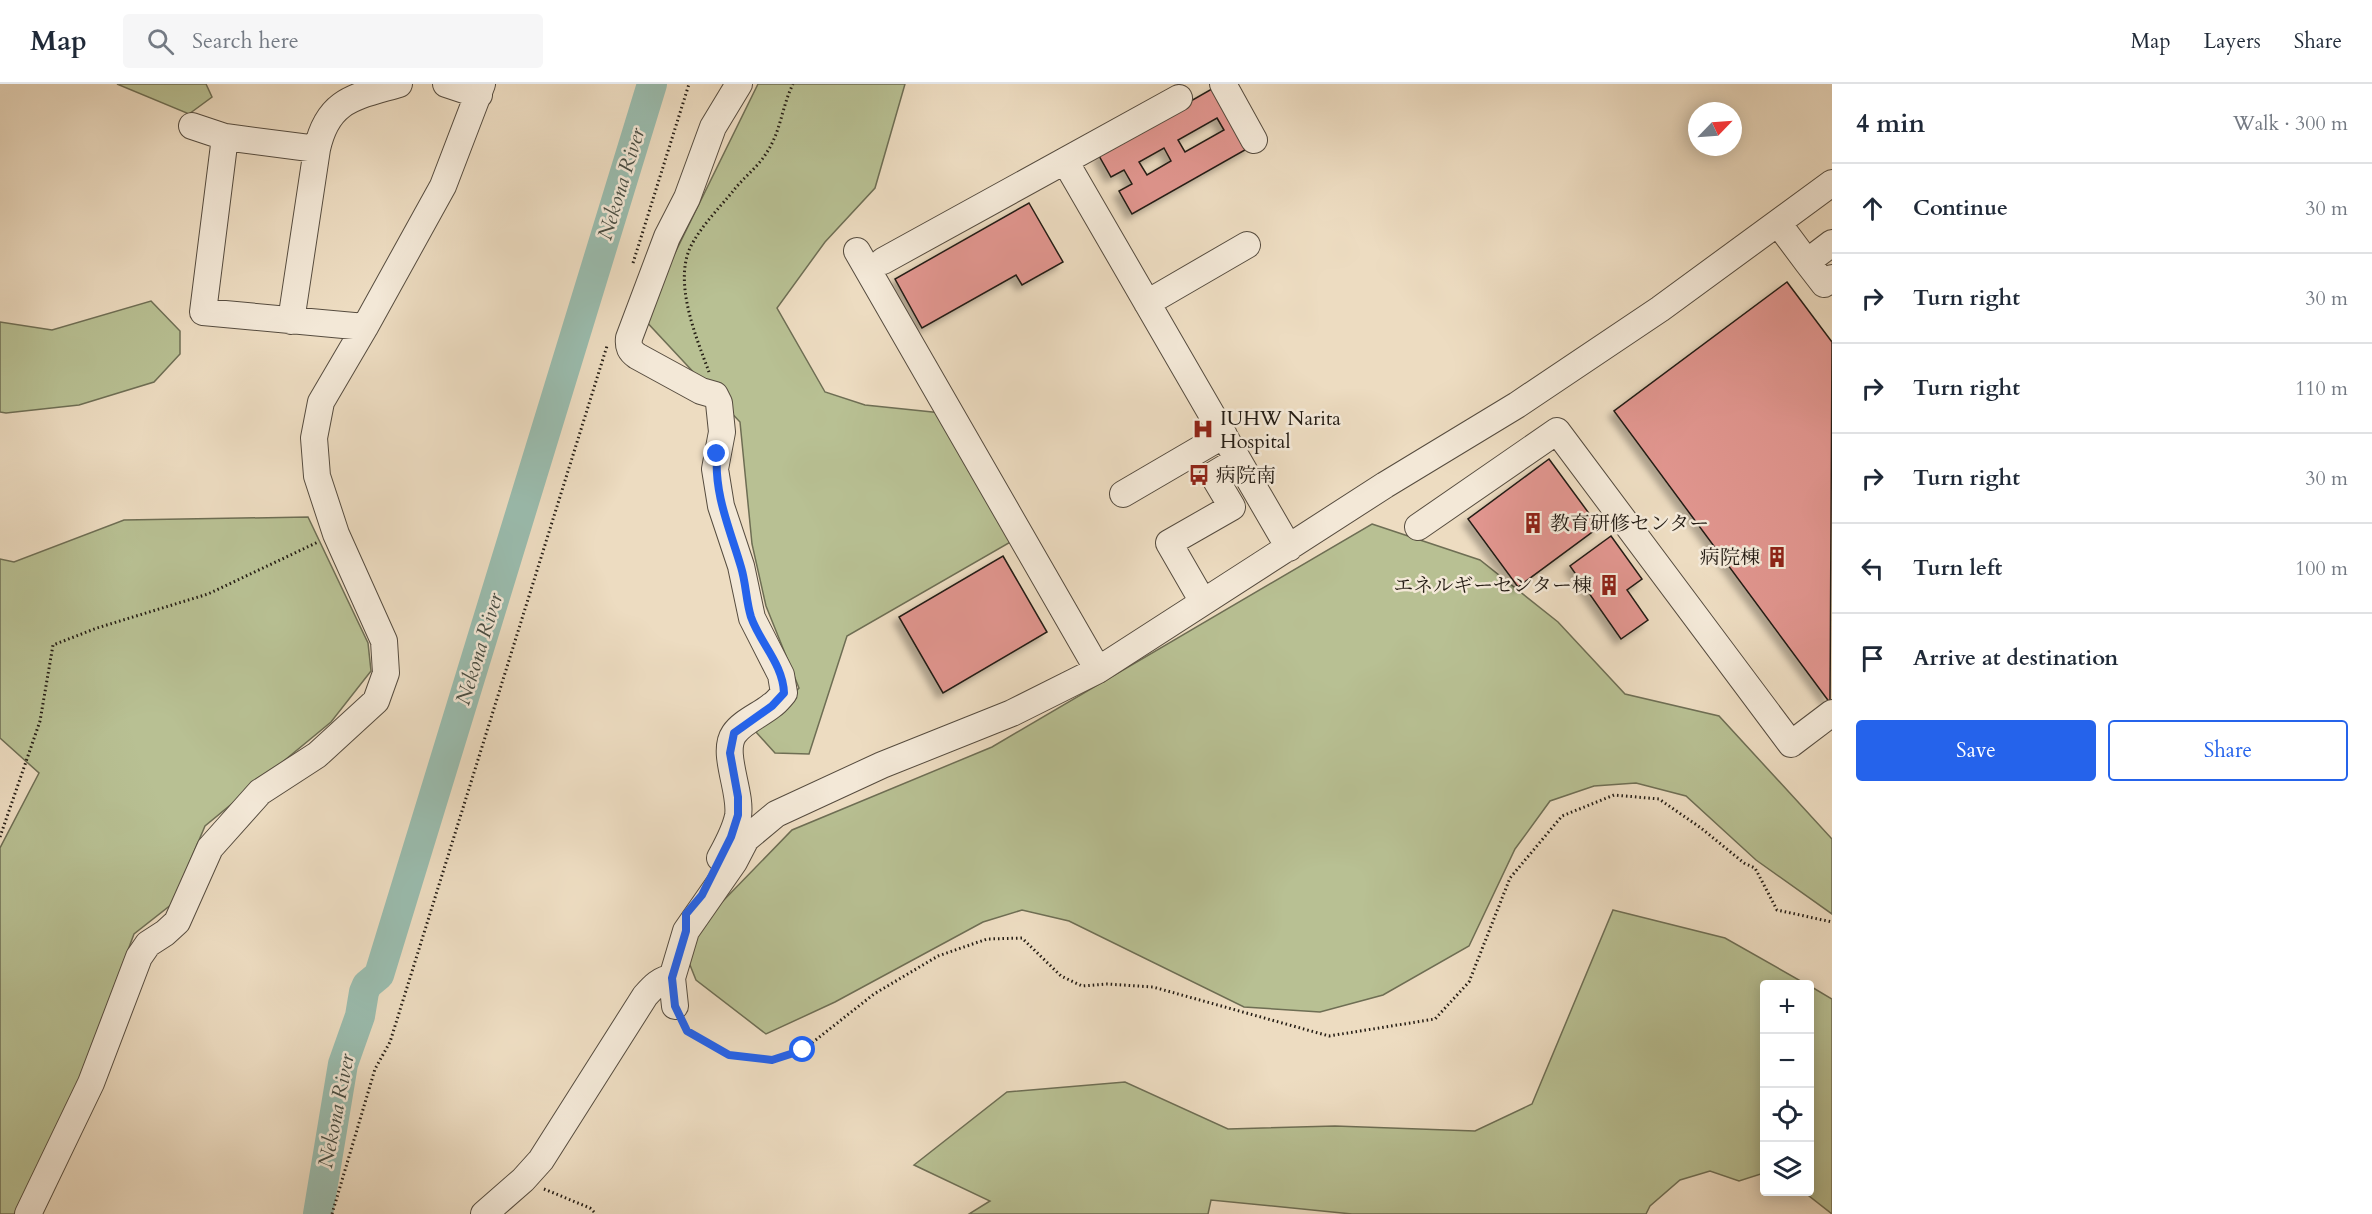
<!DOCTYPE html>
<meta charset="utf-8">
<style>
body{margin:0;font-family:Cardo,"Noto Serif JP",serif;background:#f6f6f7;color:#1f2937}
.controls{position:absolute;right:18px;bottom:18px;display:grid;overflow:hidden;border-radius:6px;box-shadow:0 3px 15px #0003}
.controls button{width:54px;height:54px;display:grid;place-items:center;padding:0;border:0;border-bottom:2px solid #e0e1e3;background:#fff;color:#1f2937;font:30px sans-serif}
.compass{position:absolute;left:1688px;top:18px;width:54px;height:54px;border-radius:50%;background:#fff;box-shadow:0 3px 15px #0003;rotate:65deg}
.stop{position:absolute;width:18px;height:18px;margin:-14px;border:4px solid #2563eb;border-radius:50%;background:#fff}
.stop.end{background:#2563eb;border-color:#fff;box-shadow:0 2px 6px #0008}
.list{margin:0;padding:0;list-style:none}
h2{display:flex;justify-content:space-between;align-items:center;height:78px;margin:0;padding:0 24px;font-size:26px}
h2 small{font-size:20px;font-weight:400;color:#747a83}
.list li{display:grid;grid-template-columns:39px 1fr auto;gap:18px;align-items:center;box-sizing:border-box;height:90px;padding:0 24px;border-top:2px solid #e0e1e3}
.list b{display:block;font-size:22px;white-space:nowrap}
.list em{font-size:20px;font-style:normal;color:#747a83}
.actions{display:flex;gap:12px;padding:18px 24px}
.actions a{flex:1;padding:14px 0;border:2px solid #2563eb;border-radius:6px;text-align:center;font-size:21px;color:#2563eb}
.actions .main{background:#2563eb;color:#fff}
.icon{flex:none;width:33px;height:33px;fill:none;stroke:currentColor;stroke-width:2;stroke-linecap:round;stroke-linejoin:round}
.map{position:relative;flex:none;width:1832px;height:1130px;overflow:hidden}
header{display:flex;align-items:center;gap:36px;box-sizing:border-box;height:84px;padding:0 30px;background:#fff;border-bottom:2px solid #e0e1e3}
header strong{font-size:28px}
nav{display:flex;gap:33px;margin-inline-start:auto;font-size:21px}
.search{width:420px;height:54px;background:#f6f6f7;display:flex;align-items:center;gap:15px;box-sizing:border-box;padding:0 21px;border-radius:6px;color:#747a83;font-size:22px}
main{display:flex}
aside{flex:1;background:#fff}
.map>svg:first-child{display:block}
.green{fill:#b8c093;stroke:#6e6e54;stroke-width:1.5}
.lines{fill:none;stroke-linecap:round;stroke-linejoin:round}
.river{stroke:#9abcae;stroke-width:30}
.building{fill:#e0958e;stroke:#241c14;stroke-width:1.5;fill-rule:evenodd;filter:url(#shadow)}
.minor-casing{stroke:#564c3f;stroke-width:28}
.path{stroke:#241c14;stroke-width:3;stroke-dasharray:1.5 3;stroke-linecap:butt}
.minor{stroke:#f3e8d7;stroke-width:26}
.route{stroke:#2563eb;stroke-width:8}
.labels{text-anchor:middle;stroke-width:5;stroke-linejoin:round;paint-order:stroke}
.poi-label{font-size:20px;fill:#241c14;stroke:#f3e8d7;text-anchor:start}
.water-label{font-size:21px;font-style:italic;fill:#474c42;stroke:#f3e8d7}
</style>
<header>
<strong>Map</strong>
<div class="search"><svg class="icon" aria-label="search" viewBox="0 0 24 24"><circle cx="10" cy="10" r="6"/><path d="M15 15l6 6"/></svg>Search here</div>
<nav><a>Map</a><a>Layers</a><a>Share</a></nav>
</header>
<main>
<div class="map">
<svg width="1832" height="1130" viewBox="0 0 1832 1130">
<defs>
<filter id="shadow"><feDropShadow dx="-5.5" dy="5.5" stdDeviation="3" flood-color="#0004"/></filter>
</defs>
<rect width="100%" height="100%" fill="#eddcc1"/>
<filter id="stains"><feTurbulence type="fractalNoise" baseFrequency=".00333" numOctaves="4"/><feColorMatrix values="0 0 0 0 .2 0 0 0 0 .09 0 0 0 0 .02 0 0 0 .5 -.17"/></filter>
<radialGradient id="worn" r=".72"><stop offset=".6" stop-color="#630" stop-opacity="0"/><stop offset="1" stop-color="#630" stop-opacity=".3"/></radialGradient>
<path class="green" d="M117,0h89l6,13 -23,17z
M758,0h147l-30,104 -50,54 -48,66 48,84 40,13 77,8 72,127 -167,96 -38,118 -34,-1 -19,-21 43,-44 -33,-82 -14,-62 -12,-122 -97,-104z
M151,217l29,30v23l-26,28 -75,23 -73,8 -6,-1v-90l52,8z
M308,433l60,126 3,28 -40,51 -126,104 -33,78 -38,30 -105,280h-29v-366l39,-75 -39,-35v-179l14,3 110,-42z
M1372,440l108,36 78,62 67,72 94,22 113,123v75l-76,-54 -70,-64 -50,-13 -42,3 -44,15 -35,48 -46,97 -86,49 -63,17 -76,-5 -175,-86 -47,-11 -39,12 -148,80 -69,32 -70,-54 -8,-20 13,-31 20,-26 71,-73 200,-83z
M1613,826l112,28 81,46h-42v189l-25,8 -29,-10 -30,9 -30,26 -4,8h-294l-141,-14 -3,14h-239l21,-13 -76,-36 93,-73 118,-10 103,47 107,-3 140,5 57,-27z
M1810,902l22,13v215l-28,-22h6z"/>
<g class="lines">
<path class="river" d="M318,1130l25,-150 17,-48 4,-24 3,-7 12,-10 273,-891"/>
</g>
<path class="building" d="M1217,2l35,60 -120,68 -13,-23 13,-7 -8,-14 -13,7 -13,-23zM1217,34l7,12 -39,22 -7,-12zM1164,64l7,13 -24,14 -8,-13z
M1029,119l34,59 -41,23 -6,-10 -94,53 -27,-49z
M1787,198l45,60 -2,361 -216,-292z
M1549,375l50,68 -81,60 -50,-68z
M1611,452l31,43 -15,11 21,30 -27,19 -51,-73z
M1003,472l44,76 -104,61 -44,-76z"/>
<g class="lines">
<defs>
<path id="minor" d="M446,0l33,11
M1223,0l31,56
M192,42l33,11 92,12
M225,53l-22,175 162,15
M1065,77l224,387
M1778,139l29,39 25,-19
M857,167l241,419
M883,177l296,-163
M1807,178l17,22 8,-6
M1147,219l100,-58
M291,237l26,-172c11,-50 38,-52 82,-65
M1123,410l101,-59
M1418,443l139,-96 234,313 41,-31
M1203,518l-34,-59 63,-36 -19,-32 25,-15
M720,774c7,-13 15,-27 18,-42 4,-24 -17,-63 -4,-82 8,-12 26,-19 37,-28 5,-3 9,-8 13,-13l-3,-18 -29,-57 -11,-52 -20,-60 -6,-37 7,-37 -3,-29 -4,-8 -14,-4 -64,-35c-7,-5 -9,-9 -8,-18l38,-101 20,-39 26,-71 26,-43
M675,922l-3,-28 14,-47 48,-69 12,-23 30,-25 106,-49 130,-52 86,-43 287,-185 132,-80 143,-96 172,-126
M28,1130l63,-131 48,-126 9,-13 17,-11 12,-11 33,-74 50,-56 57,-37 59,-54 10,-28 -2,-32 -48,-107 -19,-58 -3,-38 7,-36 44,-75 78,-141 39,-102
M484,1130l39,-34 18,-20 104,-164c8,-9 15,-17 27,-18"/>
</defs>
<use href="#minor" class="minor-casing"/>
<path class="path" d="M633,179l56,-179
M709,288c-13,-35 -37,-92 -17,-128 11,-20 28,-37 42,-54 10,-13 25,-24 33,-38 14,-21 15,-46 26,-68
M0,753l40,-116 13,-76 44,-17 111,-34 110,-52
M683,940l4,7 42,24 43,5 31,-10 71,-56 64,-38 49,-17 35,-1 39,38 21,10 25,-2 46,3 176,49 106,-17 34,-37 41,-104 52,-62 52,-21 45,4 42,29 43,35 11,5 22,42 55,12
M544,1105l46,19 6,6
M332,1130l43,-145 15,-27 217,-696"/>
<use href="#minor" class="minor"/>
</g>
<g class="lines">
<path class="route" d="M717,370c-3,41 13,75 24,113 5,16 5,34 10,50 9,26 32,47 33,76l-12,13 -38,27 -4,20 8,44v18l-7,22 -29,58 -16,19v17l-14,47 3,28 12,25 42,24 43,5 31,-10"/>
</g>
<defs>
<symbol id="hospital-bare" viewBox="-9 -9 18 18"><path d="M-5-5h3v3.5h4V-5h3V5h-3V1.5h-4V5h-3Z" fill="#8f2418" stroke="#f3e8d7" stroke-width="2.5" paint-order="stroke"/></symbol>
<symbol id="bus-bare" viewBox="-9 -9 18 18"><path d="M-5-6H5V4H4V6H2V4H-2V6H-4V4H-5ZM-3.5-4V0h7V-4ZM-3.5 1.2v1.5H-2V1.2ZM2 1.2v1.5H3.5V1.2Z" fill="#8f2418" stroke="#f3e8d7" stroke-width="2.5" paint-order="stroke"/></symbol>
<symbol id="building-bare" viewBox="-9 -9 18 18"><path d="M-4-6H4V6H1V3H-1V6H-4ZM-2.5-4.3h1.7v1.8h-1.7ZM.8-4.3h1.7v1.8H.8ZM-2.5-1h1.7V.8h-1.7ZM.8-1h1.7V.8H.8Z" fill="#8f2418" stroke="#f3e8d7" stroke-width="2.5" paint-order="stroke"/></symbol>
</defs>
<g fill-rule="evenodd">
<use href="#hospital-bare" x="1188" y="330" width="30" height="30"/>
<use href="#bus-bare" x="1184" y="376" width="30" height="30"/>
<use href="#building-bare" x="1518" y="424" width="30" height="30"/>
<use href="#building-bare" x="1762" y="458" width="30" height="30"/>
<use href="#building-bare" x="1594" y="486" width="30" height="30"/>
</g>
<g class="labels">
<g class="poi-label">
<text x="1220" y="341">IUHW Narita<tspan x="1220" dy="23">Hospital</tspan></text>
<text x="1216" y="398">病院南</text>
<text x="1550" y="446">教育研修センター</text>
<text x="1760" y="480" text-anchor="end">病院棟</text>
<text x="1592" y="508" text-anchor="end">エネルギーセンター棟</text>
</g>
<g class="water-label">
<text transform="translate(621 100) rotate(-73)" y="7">Nekona River</text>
<text transform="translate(479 565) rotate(-73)" y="7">Nekona River</text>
<text transform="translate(336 1027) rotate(-79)" y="7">Nekona River</text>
</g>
</g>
<rect width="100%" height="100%" filter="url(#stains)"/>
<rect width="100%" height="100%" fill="url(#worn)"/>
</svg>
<div class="controls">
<button>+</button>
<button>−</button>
<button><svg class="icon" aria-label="locate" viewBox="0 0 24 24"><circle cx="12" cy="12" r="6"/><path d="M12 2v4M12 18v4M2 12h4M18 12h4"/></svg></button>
<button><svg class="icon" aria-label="layers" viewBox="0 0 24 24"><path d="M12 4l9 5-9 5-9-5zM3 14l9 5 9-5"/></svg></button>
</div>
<svg class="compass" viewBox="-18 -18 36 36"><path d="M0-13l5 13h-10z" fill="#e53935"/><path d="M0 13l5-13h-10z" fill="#747a83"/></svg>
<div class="stop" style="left:803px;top:966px"></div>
<div class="stop end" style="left:717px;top:370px"></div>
</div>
<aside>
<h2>4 min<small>Walk · 300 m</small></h2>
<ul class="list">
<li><svg class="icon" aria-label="ahead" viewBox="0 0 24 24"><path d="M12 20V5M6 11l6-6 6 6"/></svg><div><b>Continue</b></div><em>30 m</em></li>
<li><svg class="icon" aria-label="right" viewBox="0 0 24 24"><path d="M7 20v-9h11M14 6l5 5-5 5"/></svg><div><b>Turn right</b></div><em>30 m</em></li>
<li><svg class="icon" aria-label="right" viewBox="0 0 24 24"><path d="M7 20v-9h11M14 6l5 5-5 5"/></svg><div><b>Turn right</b></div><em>110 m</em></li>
<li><svg class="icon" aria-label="right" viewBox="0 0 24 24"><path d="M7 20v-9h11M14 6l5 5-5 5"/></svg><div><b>Turn right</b></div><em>30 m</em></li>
<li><svg class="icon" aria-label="left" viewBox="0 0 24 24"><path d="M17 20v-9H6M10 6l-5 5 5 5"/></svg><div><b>Turn left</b></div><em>100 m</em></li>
<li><svg class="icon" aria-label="arrive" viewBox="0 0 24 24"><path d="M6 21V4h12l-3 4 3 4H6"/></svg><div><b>Arrive at destination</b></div></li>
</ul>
<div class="actions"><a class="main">Save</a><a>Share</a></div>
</aside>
</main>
